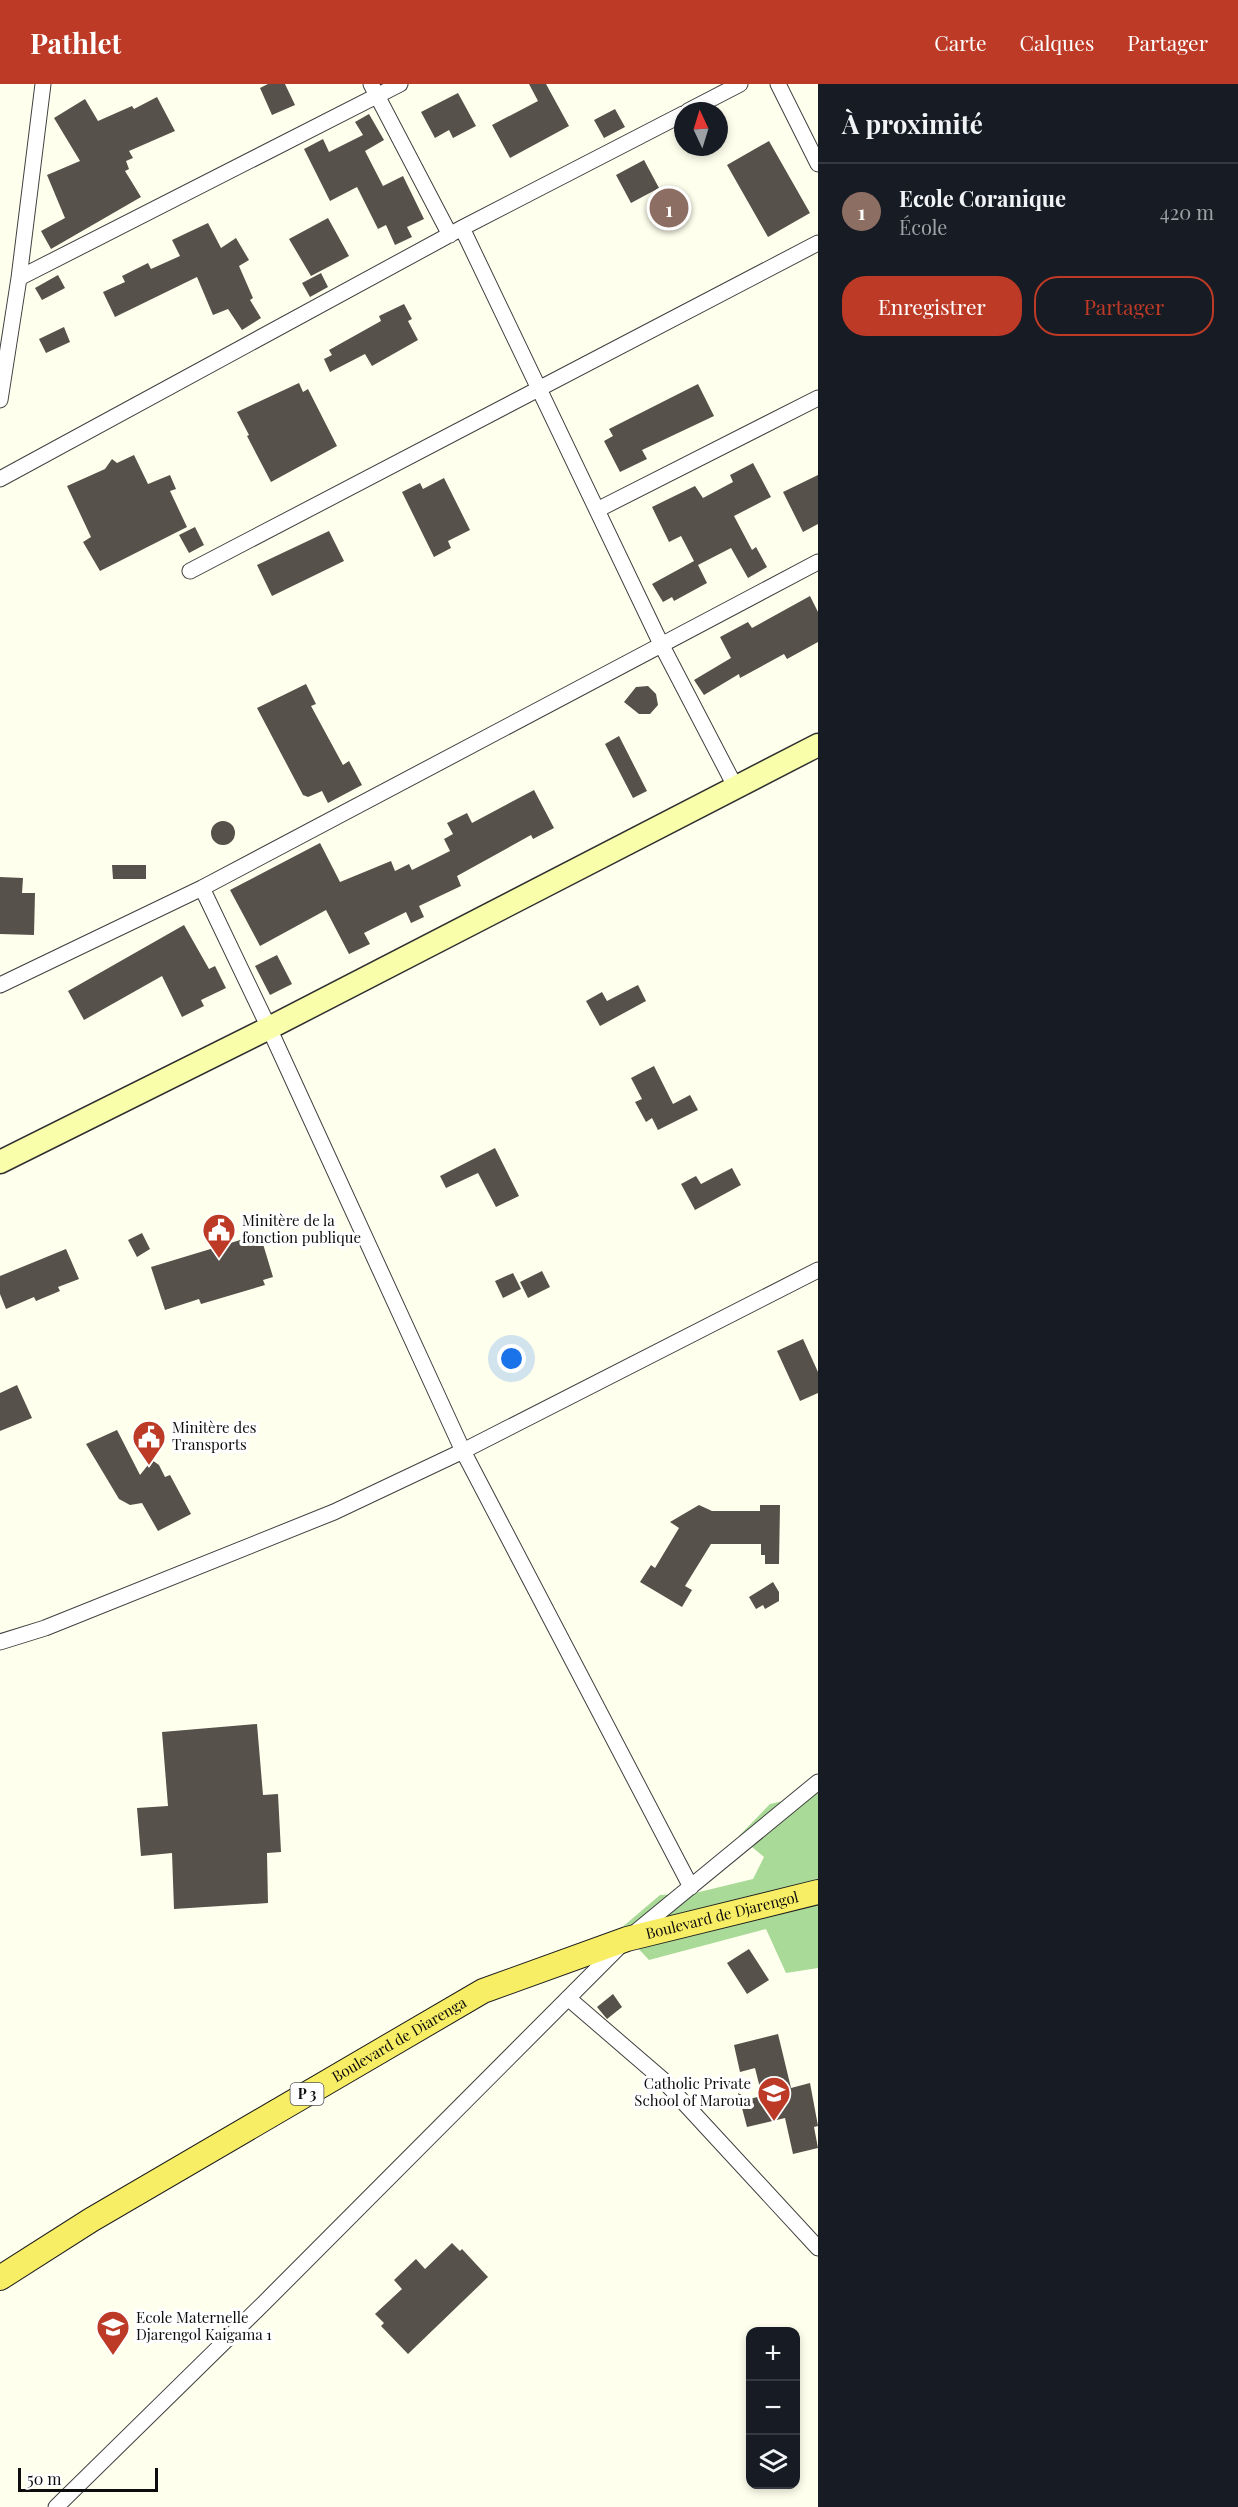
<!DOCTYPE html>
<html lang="fr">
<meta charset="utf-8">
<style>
body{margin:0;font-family:"Playfair Display",serif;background:#242831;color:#f1f3f6}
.controls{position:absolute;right:18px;bottom:18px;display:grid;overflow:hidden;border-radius:12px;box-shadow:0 3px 9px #0003}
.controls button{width:54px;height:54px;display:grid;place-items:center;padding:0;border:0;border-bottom:2px solid #363941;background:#171b24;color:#f1f3f6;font:30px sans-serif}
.compass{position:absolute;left:674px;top:18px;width:54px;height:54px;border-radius:50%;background:#171b24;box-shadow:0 3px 9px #0003;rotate:356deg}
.scale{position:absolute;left:18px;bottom:15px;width:140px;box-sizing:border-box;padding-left:6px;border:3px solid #0d0d0d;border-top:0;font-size:16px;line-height:21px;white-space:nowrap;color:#0d0d0d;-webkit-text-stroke:4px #fff;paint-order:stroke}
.you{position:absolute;left:512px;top:1275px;width:21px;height:21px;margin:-15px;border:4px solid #fff;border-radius:50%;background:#1a73e8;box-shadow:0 0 0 9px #1a73e833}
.badge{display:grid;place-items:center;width:39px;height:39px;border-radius:50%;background:#bd3a26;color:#fff;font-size:20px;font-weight:700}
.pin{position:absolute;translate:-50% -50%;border:3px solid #fff;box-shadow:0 2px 6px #0006}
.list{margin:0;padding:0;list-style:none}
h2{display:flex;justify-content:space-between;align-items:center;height:78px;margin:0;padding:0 24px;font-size:26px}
h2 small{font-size:20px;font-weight:400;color:#9ea1a6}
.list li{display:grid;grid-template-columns:39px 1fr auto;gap:18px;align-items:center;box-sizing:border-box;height:96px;padding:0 24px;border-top:2px solid #363941}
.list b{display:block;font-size:22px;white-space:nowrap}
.list p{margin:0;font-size:20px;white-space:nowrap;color:#9ea1a6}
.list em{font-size:20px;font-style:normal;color:#9ea1a6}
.actions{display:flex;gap:12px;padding:18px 24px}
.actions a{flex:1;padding:14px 0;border:2px solid #bd3a26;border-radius:24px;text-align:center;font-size:21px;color:#bd3a26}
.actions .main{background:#bd3a26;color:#fff}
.icon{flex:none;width:33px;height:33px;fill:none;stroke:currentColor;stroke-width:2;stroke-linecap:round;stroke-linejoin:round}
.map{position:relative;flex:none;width:818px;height:2423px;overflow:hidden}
header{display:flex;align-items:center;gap:36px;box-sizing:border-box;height:84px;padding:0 30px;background:#bd3a26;color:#fff}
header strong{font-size:28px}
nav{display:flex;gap:33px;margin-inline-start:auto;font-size:21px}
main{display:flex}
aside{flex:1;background:#171b24}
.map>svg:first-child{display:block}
.forest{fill:#a9da97}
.building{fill:#56514a}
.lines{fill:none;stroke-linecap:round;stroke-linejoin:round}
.street-casing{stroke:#404040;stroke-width:17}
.secondary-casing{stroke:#2f2f2f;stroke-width:25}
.primary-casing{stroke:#1e1e1e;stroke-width:26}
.street{stroke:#fff;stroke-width:15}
.secondary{stroke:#f8feaa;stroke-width:22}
.primary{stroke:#f7ee66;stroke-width:24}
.labels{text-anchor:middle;stroke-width:6;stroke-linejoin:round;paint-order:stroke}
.shield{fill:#fff;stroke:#565656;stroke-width:1.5}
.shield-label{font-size:14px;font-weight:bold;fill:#0d0d0d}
.poi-label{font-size:15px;fill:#0d0d0d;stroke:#fff;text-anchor:start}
.street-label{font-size:15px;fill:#0d0d0d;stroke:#fff}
</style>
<header>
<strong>Pathlet</strong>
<nav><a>Carte</a><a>Calques</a><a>Partager</a></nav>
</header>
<main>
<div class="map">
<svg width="818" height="2423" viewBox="0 0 818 2423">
<rect width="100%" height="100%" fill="#ffe"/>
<path class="forest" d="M818,1709v175l-32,5 -20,-44 -117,31 -29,-31 40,-34 35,-2 58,-14 11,-22 -25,-21 31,-32z"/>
<path class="building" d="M268,0h17l10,21 -23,10 -12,-27z
M529,0h17l23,42 -59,32 -18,-33 46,-24z
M458,9l18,33 -23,12 -4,-8 -14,8 -14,-26z
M157,13l18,34 -46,20 4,7 -7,3 3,8 -4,2 16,26 -90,52 -10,-18 24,-13 -18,-43 33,-14 -26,-43 31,-19 13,22 34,-15 2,3z
M615,25l10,18 -21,11 -10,-18z
M369,30l15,26 -19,11 18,35 20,-10 21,43 -17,8 5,10 -17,8 -9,-20 -8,4 -21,-42 -27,14 -26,-52 19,-10 6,13 34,-17 -8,-13z
M769,57l41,72 -42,24 -41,-72z
M644,76l15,28 -28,15 -15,-28z
M328,134l21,38 -38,20 -22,-37z
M208,139l13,25 15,-10 13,22 -10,6 14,32 -3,2 11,18 -19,12 -14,-21 -15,6 -16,-38 -82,40 -12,-25 22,-10 -3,-6 26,-13 3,6 29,-13 -8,-16z
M321,189l7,14 -18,10 -8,-14z
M58,191l7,13 -23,12 -7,-12z
M404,220l8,15 -4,2 10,19 -46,26 -7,-12 -35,18 -6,-13 8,-4 -3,-5 52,-29 -2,-5z
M64,243l6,15 -24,11 -7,-14z
M299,299l4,9 5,-3 29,57 -66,36 -24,-46 2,-1 -12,-23z
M698,300l16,32 -72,34 5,9 -27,13 -16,-31 9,-5 -4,-7z
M134,371l14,29 22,-9 6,14 -6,2 17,36 -87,44 -17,-29 8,-5 -24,-51 38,-17 7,-10 5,4z
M753,379l18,34 -37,19 18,34 4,-3 11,20 -19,11 -17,-30 -33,17 9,18 -33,18 -2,-4 -9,5 -11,-18 42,-23 -13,-25 -12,6 -17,-35 43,-21 8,12 30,-16 -3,-7z
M818,391v49l-15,8 -20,-40z
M444,394l26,52 -22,11 3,7 -17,9 -32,-65 18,-9 3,6z
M195,443l9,18 -15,8 -10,-18z
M329,447l15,30 -72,35 -15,-31z
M810,512l8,16v30l-31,17 -3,-5 -44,24 -1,-4 -35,21 -10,-15 37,-22 -11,-21 28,-15 4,6z
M306,600l10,20 -5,2 32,59 6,-4 13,24 -34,18 -6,-12 -14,6 -5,-2 -46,-87z
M648,602l8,8 2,11 -8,9h-11l-15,-12 12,-15z
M619,652l28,55 -14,7 -28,-54z
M534,706l20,38 -21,11 -2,-4 -74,41 4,10 -42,20 5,11 -13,6 -5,-11 -42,21 6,11 -21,10 -23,-44 -66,36 -30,-56 90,-47 20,39 51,-21 4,10 14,-7 3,6 38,-19 -6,-12 9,-5 -6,-11 20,-10 5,10z
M211 749a12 12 0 1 1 24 0a12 12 0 1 1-24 0Z
M112,781h34v14h-33z
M0,793l23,1 -1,15h13l-1,42 -34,-1z
M184,841l25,44 6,-3 11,22 -25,12 3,6 -22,11 -20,-41 -78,44 -16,-29z
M277,871l15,29 -22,11 -15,-29z
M638,901l8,16 -46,25 -14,-25 16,-9 5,9z
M654,982l19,38 17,-9 8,15 -40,20 -6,-12 -6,4 -11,-20 7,-3 -11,-21z
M495,1064l24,48 -23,11 -18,-34 -32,15 -6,-12z
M732,1084l9,17 -46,25 -14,-26 15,-8 5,8z
M142,1149l8,16 -13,8 -9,-17z
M260,1150l13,43 -10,3 2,5 -64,19 -2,-5 -34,11 -14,-43z
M66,1165l13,30 -21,8 2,4 -24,10 -2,-4 -28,12 -6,-15v-18z
M542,1187l8,16 -22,11 -8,-16z
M513,1189l8,16 -18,9 -8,-17z
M803,1255l15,33v21l-18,8 -23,-50z
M17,1301l15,33 -32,13v-38z
M117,1346l23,45 12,-15 7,5 6,12 5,-2 21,39 -33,17 -16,-28 -12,2 -11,-6 -33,-55z
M699,1421l13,6h48v-6h20l-1,59h-14v-9h-4v-11h-50l-26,42 7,4 -10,17 -42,-25 11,-17 4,3 24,-40 -9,-6z
M773,1498l6,10v9l-14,8 -2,-4 -7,4 -7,-12z
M257,1640l6,71 15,-1 3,58 -14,1 1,50 -94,6 -2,-56 -31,3 -4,-48 31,-2 -6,-74z
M749,1865l20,31 -22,14 -20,-31z
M613,1910l9,13 -15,12 -10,-12z
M778,1950l13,54 19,-5 8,43 -4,1 4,21 -25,6 -8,-36 -38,9 -9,-34 11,6 13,-3 -7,-28 -15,4 -6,-27z
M452,2159l8,8 2,-2 26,28 -80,77 -27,-28 3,-3 -9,-9 27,-25 -8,-9 22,-21 9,10z"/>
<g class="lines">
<defs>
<path id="street" d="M371,0l79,151
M778,0l40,80
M688,27l52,-27
M462,144l199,416 75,144
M19,194l381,-194
M0,316l19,-122 24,-194
M0,395l462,-251 221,-114
M597,426l221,-112
M190,487l628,-328
M202,804l67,140 194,423 228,436
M0,901l202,-97 616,-326
M0,1558l45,-14 289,-116 129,-61 355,-181
M568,1914l94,81 156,169
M56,2423l207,-203 364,-365 191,-157"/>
<path id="secondary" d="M0,1078l269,-134 549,-283"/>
<g id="primary">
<path id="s1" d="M0,2194l91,-58 392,-229 144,-52 191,-47"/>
</g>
</defs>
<use href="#street" class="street-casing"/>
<use href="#secondary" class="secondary-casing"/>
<use href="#primary" class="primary-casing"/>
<use href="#street" class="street"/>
<use href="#secondary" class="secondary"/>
<use href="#primary" class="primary"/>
</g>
<defs>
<symbol id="civic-pin" viewBox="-11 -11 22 30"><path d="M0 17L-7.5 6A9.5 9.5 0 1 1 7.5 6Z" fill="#bd3a26" stroke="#fff"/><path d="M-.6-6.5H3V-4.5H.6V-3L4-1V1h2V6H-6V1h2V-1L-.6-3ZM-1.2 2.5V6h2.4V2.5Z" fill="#fff"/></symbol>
<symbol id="school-pin" viewBox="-11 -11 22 30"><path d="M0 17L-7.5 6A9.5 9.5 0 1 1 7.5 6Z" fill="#bd3a26" stroke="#fff"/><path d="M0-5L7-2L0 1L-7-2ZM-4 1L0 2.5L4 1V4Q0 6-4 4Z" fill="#fff"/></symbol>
</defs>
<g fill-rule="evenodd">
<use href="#civic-pin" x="200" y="1127" width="38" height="52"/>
<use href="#civic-pin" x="130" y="1334" width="38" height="52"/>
<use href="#school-pin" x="755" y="1990" width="38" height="52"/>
<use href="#school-pin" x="94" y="2224" width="38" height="52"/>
</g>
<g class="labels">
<rect class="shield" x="290.5" y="1999" width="33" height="22" rx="4.5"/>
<g class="shield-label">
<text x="307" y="2015">P 3</text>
</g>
<g class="poi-label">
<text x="242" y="1142">Minitère de la<tspan x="242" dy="17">fonction publique</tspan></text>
<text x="172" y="1349">Minitère des<tspan x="172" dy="17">Transports</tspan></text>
<text x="751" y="2005" text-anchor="end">Catholic Private<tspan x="751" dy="17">School of Maroua</tspan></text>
<text x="136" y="2239">Ecole Maternelle<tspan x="136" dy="17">Djarengol Kaigama 1</tspan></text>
</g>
<g class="street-label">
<text dy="5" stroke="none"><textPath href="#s1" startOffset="813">Boulevard de Djarengol</textPath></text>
<text dy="5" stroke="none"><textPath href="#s1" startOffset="465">Boulevard de Diarenga</textPath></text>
</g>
</g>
</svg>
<div class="controls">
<button>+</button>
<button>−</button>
<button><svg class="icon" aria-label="layers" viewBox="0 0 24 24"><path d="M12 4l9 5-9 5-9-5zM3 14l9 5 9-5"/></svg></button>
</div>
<svg class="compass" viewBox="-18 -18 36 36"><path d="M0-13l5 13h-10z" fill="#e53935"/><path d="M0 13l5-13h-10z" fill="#9ea1a6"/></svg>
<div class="scale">50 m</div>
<div class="you"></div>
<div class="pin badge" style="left:669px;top:124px;background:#8d6e63">1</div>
</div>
<aside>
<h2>À proximité<small></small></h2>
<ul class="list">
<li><span class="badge" style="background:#8d6e63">1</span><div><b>Ecole Coranique</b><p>École</p></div><em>420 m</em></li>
</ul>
<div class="actions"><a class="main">Enregistrer</a><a>Partager</a></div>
</aside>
</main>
